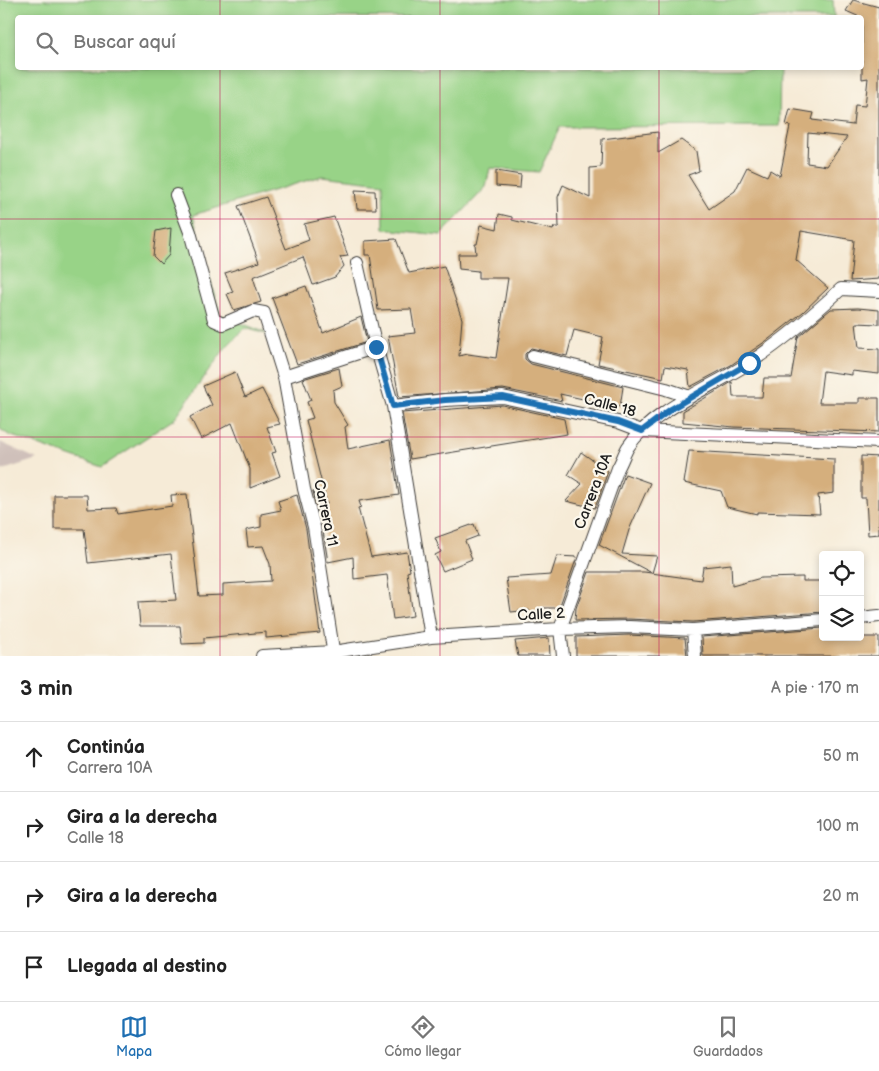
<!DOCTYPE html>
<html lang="es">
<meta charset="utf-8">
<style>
body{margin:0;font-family:"Balsamiq Sans",sans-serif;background:#f6f6f6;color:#222}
.controls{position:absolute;right:15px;bottom:15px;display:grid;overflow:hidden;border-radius:5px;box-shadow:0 2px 8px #0003}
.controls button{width:45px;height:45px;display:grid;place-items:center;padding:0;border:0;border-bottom:1px solid #e0e0e0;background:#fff;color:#222;font:25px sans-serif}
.stop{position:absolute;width:15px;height:15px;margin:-11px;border:4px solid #1f6fb2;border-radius:50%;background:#fff}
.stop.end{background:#1f6fb2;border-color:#fff;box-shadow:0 1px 5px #0008}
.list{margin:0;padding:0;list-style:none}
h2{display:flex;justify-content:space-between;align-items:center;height:65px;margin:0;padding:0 20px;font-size:21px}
h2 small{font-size:16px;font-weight:400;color:#767676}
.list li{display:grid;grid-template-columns:32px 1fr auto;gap:15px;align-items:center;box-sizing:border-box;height:70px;padding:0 20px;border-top:1px solid #e0e0e0}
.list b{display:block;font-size:19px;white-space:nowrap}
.list p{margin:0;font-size:16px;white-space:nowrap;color:#767676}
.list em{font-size:16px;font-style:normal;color:#767676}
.icon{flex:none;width:28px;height:28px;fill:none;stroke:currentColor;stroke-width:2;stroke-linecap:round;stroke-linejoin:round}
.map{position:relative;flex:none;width:879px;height:656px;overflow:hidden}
.search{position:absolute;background:#fff;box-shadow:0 2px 8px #0003;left:15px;right:15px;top:15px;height:55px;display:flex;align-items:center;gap:12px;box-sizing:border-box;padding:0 18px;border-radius:5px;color:#767676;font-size:19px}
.sheet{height:345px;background:#fff}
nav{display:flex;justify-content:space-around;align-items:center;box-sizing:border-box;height:70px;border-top:1px solid #e0e0e0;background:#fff;font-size:14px;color:#767676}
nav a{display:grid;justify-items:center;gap:2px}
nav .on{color:#1f6fb2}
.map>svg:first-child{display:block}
.industrial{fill:#cfc0ba}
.green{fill:#98d387;stroke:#5a7852}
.building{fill:#d5af7d;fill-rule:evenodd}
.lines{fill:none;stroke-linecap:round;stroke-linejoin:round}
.street-casing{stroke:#3d3b38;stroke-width:14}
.street{stroke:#fff;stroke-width:12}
.route{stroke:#1f6fb2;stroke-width:6}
.grid{fill:none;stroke:#c2185b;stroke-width:1;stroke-opacity:0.55}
.labels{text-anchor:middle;stroke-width:4.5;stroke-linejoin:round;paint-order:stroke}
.street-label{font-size:15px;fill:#1c1c1c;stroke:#fbf7ec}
</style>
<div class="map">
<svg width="879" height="656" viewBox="0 0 879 656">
<rect width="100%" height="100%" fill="#fbf7ec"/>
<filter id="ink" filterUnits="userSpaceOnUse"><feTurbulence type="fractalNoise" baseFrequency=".02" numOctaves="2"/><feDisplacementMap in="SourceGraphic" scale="10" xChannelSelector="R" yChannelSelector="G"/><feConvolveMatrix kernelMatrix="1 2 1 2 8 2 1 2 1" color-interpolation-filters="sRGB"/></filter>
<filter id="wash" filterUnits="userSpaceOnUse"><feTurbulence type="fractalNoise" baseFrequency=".0096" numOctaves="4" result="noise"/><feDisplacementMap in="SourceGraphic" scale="20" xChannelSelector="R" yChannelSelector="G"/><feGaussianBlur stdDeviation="1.12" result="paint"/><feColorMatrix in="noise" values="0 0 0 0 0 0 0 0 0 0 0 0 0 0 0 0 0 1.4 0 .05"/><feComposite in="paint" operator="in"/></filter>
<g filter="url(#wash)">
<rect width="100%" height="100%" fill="#f6ebd7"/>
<path class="industrial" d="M0,442l37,17 -37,12z"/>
<path class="green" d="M0,0h833l1,17 -816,1v50h762l-1,58 -219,1 -21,45 -49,-4 -4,19 -45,48 -57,-6 -1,-46 -61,-7 -129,39 27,100 57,22 -32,-9 -19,19 -52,72 -72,48 -93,-32 -9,-6z"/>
<g id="blocks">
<path class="building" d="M853,0l26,7v272l-29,2 4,-41 -53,-9 -5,29 32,28 -25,24 -34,27 -38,26 -41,22 -2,-17 -23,-4 -2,12 -65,-14 5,-27 -29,-7 -7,26 -36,-8 -6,6v5l6,5 92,23 -3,20 -60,-13 2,7 -59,-12 -104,8 -11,-61 27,-3 -4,-24 -33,1 -8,-55h-5v-14l31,-2 13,34 35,-7 18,53 -3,37 9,-2 28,4 12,-80h-30v-7l-19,-2 -1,-15h18l-1,-10h2l4,-19 16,4 2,-15 13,3v3l41,10 1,-3h5l-1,-30 5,-12 27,13v-30l11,-1 1,-28 56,-7v21l23,-13 15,11 3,20 -11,4 21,34 26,-18 12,-24 20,9 3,-6 10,6 10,-50 -4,-1 4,-16 24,4 -2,7 41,5 2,-20 10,1 3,-28 -6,1v-61l-16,-7zM808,133l39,4 -20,29 -20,-3z
M496,171l25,4 -1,13 -24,-2z
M355,190l20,1 1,18h-19z
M266,197l20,52 23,-9 -5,-16 30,-7 14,39 -8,1 4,9 -9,11 -22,8 -10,-28 -50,20 8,25 -27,8 -7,-16 6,-2 -8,-19 34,-11 -21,-56z
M171,228l-2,27 -8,9 -8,-8 3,-25z
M306,286l17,47 38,-16 6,25 -70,22 -25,-66z
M858,308l21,2v14l-23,-1 3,25 20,1v25l-27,-3v4l-29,-4 -4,32h40v-5h20v34l-145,-5 -51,-5v-11l49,-29 1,15h29l2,-19h27l7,-41 33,-28z
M339,368l3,18 -9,4 1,12 14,23 -3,2 3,22 42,-9 9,55 -40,6 2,6 -3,1 13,49 36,-5 3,19 -3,1 6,44 -20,3 -6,-44 -33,4 -1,-22 -25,5 -6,-37 -9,-34 8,16 6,-3 -21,-84 7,-2 -6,-16 4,-2 -8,-21z
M235,372l10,25 17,-8 18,35 -13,3 9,25 -4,1 8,23 -30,12v-19l-18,-46 -31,16 -11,-22 22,-12 -9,-19z
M502,405l62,14 3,15 -157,25 -8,-46z
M689,451l145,8v34l-16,2 2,19 -63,-2v2l-30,-7 -6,-16 -37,-8z
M581,452l27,19 -13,37 -29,-7 16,-17 -14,-9z
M861,456l18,1v77l-11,1 -2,-37h-5z
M625,474l25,9 -21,47 -7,24 35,2 -5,17 -53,-28z
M187,494l12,102 24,-1v-11l48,-3 -1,-17 -7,-18 -15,1 -2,-17 15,-3v-13l20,-4 -3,-9 19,-6 9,34 14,104 -54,5v-6l-62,6v5l-22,1 -2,-18h-40l-2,-24 38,-2 -5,-46 -83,9 -4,-34h-30v-34h33l1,14 28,-1 2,6 54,-8 -1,-11z
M474,524l4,12 -13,5 7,18 -29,12 -8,-16 6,-3 -6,-14z
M557,556l20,1 -18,51h-17l1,14 -12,1 -2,-13 -18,2 -5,-34 45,-3z
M731,564l1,22 29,-8 42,-1v4h20v31l-130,10 -64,-3 -54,1 1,-12 13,-36h55l57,8 2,-13z
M823,628v9h56v19h-176l-1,-19z
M629,635l56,3 2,18h-111v-19z
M549,638l1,18h-32l-3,-15z"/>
</g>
</g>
<g filter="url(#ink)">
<use href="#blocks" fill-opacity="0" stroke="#3d3b38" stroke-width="1"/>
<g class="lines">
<defs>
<path id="street" d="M176,195l14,37 24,88 9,4 30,-13 11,2 20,64 20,112 10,38 20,129
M357,263l19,84 17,59 38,231
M533,356l133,33 24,8
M284,377l83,-27
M393,406l52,-6 58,-3 115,25 24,9 237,11
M860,618l19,-2
M693,630l2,26
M262,656l71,-4 98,-15 129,-8 69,-2 64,3 130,-10
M563,656l-3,-27 58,-161c4,-7 6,-14 10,-21 23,-36 86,-61 121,-84 34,-22 63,-47 92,-74l38,2"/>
</defs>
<use href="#street" class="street-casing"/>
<use href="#street" class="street"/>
</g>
</g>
<g class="lines" filter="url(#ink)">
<path class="route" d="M376,347l17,59 52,-6 58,-3 115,25 24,9 29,-22 78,-46"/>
</g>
<path class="grid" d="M220,0v18M440,0v18M659,0v18M220,68v588M440,68v588M659,68v588M0,219h879M0,437h879"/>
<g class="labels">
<g class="street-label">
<text transform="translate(610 405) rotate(15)" y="5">Calle 18</text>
<text transform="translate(593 491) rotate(-69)" y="5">Carrera 10A</text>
<text transform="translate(326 513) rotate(78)" y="5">Carrera 11</text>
<text transform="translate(541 614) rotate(-3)" y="5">Calle 2</text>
</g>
</g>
</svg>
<div class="controls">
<button><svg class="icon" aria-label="locate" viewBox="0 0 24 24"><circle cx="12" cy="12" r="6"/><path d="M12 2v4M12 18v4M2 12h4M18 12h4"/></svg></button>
<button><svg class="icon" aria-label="layers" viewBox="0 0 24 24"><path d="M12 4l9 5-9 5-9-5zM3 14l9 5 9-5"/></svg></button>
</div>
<div class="stop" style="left:749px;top:363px"></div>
<div class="stop end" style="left:376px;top:347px"></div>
<div class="search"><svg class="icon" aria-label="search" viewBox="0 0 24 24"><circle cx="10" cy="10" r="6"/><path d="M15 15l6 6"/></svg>Buscar aquí</div>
</div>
<section class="sheet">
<h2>3 min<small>A pie · 170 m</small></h2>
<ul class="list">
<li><svg class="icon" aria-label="ahead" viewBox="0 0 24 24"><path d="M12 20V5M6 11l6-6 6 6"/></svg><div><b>Continúa</b><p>Carrera 10A</p></div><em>50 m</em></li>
<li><svg class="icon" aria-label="right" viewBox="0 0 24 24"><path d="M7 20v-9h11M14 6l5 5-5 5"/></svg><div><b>Gira a la derecha</b><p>Calle 18</p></div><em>100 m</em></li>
<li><svg class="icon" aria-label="right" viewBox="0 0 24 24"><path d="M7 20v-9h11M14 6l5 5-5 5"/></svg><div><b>Gira a la derecha</b></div><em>20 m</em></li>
<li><svg class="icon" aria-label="arrive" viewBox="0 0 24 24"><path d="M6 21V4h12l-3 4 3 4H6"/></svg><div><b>Llegada al destino</b></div></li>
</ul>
</section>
<nav>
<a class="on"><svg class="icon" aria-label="map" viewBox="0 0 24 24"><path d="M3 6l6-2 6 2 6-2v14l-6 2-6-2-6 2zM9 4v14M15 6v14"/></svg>Mapa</a>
<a><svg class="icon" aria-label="directions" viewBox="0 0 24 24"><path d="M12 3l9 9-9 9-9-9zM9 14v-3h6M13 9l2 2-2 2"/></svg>Cómo llegar</a>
<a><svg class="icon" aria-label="saved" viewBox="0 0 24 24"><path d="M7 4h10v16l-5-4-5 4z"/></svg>Guardados</a>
</nav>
